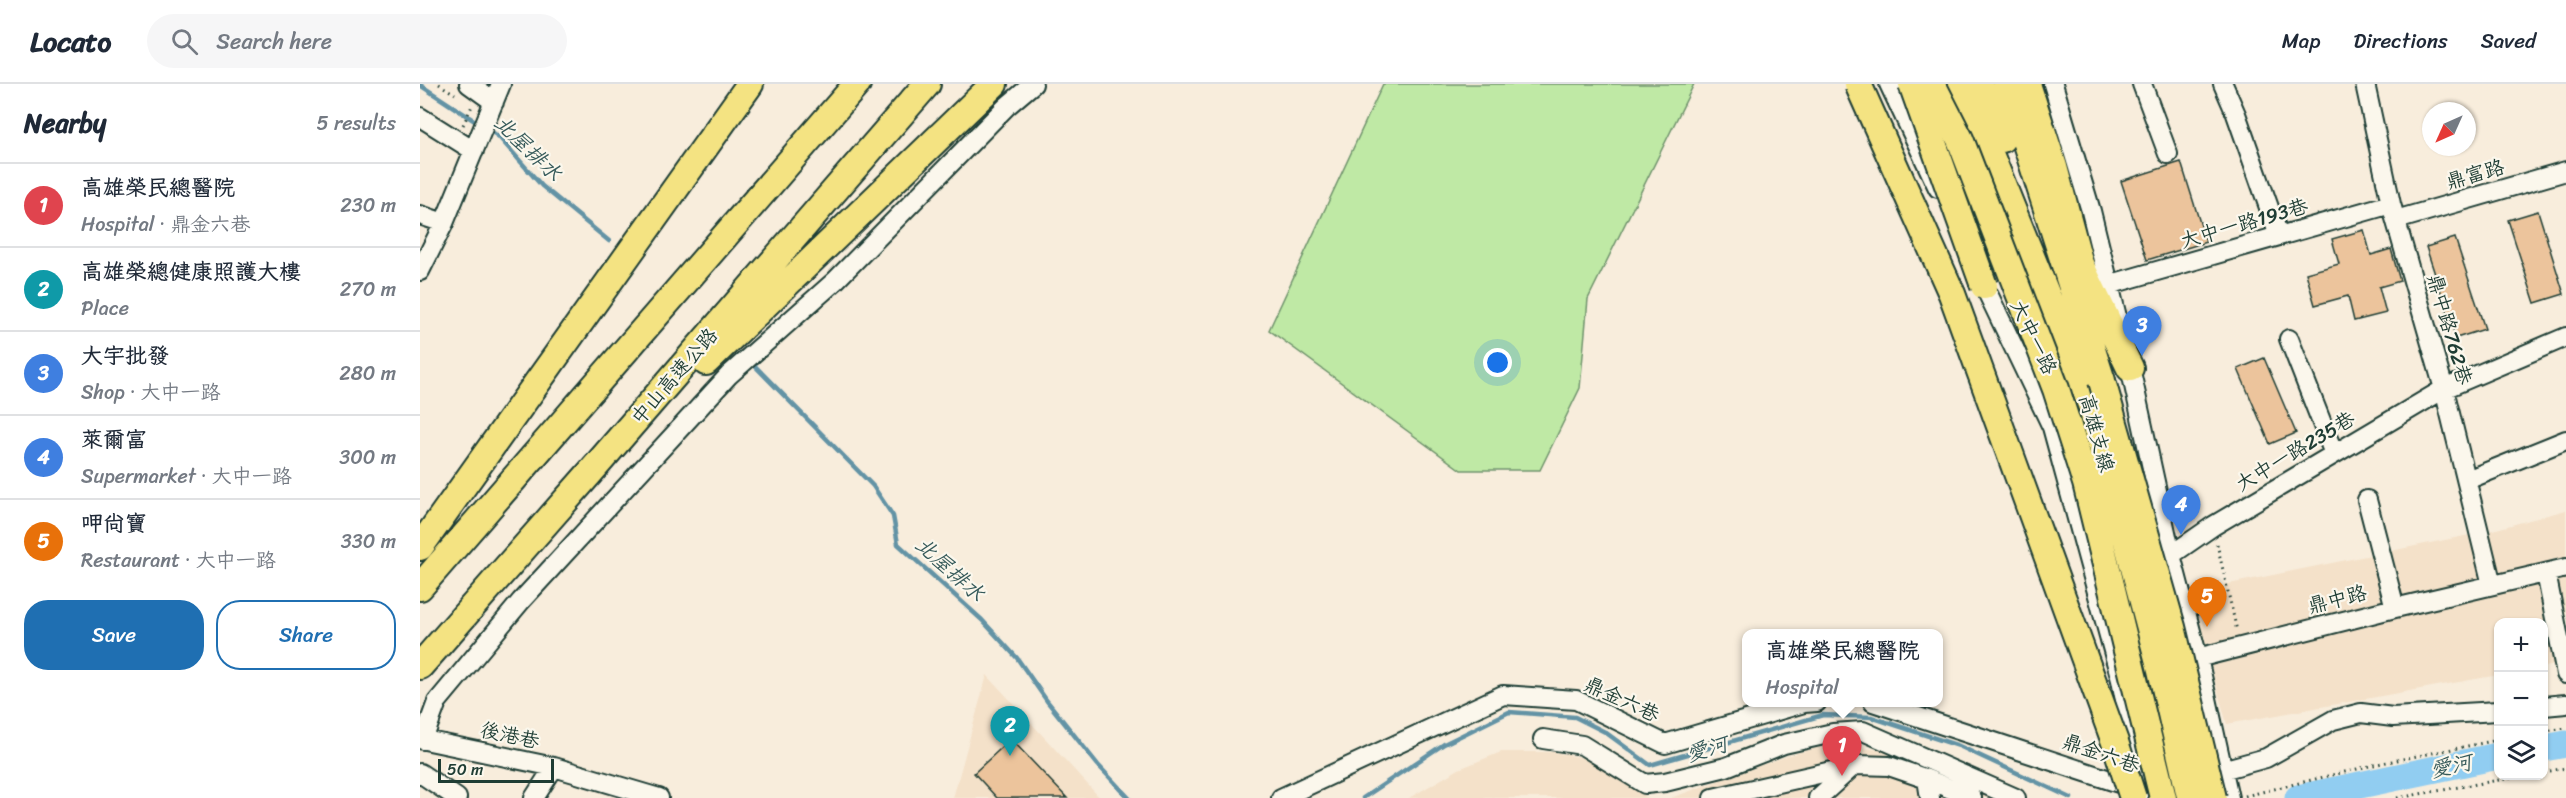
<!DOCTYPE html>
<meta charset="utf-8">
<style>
body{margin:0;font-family:Sriracha,"LXGW WenKai TC",sans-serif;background:#f6f6f7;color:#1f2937}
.controls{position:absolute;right:18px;bottom:18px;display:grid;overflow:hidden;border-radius:12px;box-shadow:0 2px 4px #0004}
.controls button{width:54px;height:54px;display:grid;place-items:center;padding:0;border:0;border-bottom:2px solid #e0e1e3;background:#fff;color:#1f2937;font:30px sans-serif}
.compass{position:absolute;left:2002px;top:18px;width:54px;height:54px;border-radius:50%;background:#fff;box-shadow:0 2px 4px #0004;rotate:225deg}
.scale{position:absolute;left:18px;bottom:15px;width:116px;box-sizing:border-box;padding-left:6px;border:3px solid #1f3d34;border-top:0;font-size:16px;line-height:21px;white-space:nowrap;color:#1f3d34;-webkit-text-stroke:4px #fbf7ec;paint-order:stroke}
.you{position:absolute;left:1078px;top:279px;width:21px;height:21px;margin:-15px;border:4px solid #fff;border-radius:50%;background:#1a73e8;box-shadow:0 0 0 9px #1a73e833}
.badge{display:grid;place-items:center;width:39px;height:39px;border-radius:50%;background:#1f6fb2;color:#fff;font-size:20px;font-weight:700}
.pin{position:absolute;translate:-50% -50px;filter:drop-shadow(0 2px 3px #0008)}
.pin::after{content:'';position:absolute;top:32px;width:21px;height:18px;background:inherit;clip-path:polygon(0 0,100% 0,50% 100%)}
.popup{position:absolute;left:1322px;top:545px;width:201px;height:78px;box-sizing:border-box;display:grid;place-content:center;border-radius:12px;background:#fff;filter:drop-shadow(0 2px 4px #0005);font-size:20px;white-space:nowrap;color:#747a83}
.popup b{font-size:22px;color:#1f2937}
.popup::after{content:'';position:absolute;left:50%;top:100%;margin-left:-12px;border:12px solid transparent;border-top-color:#fff}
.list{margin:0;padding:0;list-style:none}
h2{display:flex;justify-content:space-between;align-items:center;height:78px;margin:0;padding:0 24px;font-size:26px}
h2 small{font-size:20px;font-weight:400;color:#747a83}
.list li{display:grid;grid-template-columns:39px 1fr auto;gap:18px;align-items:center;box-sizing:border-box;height:84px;padding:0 24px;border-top:2px solid #e0e1e3}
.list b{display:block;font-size:22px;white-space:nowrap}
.list p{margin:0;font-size:20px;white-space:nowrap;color:#747a83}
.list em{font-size:20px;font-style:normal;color:#747a83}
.actions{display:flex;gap:12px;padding:18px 24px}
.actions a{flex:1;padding:14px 0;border:2px solid #1f6fb2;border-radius:24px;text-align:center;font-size:21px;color:#1f6fb2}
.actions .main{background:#1f6fb2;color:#fff}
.icon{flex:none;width:33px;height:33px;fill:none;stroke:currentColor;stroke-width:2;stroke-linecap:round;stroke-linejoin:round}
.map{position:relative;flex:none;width:2146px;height:714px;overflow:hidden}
header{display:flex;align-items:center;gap:36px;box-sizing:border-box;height:84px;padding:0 30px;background:#fff;border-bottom:2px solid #e0e1e3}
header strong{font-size:28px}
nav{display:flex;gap:33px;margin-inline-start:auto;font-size:21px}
.search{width:420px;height:54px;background:#f6f6f7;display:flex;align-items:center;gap:15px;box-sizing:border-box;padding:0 21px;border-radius:33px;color:#747a83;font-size:22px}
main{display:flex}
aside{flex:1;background:#fff}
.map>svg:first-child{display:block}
.built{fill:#f4e1c9}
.green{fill:#bfe9a5;stroke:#6f936c;stroke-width:1.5}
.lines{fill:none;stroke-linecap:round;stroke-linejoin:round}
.stream{stroke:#6393a5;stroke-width:4.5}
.river{stroke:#91cdf1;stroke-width:27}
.building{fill:#ecc49c;stroke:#1f3d34;stroke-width:1.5}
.minor-casing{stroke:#1f3d34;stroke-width:22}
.highway-casing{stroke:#1f3d34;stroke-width:30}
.path{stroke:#1f3d34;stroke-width:3;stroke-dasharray:1.5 4.5;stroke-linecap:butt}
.minor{stroke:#fbf7ec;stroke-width:18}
.highway{stroke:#f4e382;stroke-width:26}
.highway-bridge-casing{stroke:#1f3d34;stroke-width:30;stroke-linecap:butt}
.highway-bridge{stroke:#f4e382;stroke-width:26}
.labels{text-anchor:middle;stroke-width:4.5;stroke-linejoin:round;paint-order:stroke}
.street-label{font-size:20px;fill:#1f3d34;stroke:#fbf7ec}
.water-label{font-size:21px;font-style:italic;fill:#365a5a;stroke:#fbf7ec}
</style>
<header>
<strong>Locato</strong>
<div class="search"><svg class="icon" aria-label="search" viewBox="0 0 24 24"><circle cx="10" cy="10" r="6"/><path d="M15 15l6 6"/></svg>Search here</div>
<nav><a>Map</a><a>Directions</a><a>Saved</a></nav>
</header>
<main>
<aside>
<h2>Nearby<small>5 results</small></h2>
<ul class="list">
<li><span class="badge" style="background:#e0444e">1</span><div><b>高雄榮民總醫院</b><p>Hospital · 鼎金六巷</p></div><em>230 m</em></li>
<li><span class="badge" style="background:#0f9aa8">2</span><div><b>高雄榮總健康照護大樓</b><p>Place</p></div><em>270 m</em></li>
<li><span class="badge" style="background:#3f7fe0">3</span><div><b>大宇批發</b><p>Shop · 大中一路</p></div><em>280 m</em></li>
<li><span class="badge" style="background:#3f7fe0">4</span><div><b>萊爾富</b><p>Supermarket · 大中一路</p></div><em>300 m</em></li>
<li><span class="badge" style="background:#e8710a">5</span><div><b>呷尚寶</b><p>Restaurant · 大中一路</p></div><em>330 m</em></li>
</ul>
<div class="actions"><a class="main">Save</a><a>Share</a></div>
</aside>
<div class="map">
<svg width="2146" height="714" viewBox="0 0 2146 714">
<rect width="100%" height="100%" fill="#f8eddc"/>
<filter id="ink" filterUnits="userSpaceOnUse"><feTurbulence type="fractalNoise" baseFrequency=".0167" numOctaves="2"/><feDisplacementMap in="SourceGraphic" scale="12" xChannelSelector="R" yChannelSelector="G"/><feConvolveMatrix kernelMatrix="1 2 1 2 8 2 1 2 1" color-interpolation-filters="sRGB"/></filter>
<g filter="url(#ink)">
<path class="built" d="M2146,426v153l-22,4v-45h-46v53l-271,49 -37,-132 299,-61z
M567,591l113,123h-147z
M1408,661l53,5 44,14 77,34h-331l119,-43z
M1081,668h52l31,6 64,40h-239l50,-29z"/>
<path class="green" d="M963,0h311l-106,215 -8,89 -40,82h-79l-192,-140z"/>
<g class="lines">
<path class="stream" d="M0,1l61,40
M68,45l11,8 43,49 67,55
M334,281l119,121 20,30 5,28 84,76 35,38 30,43 51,64 31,33
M943,714l81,-54 65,-32 66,5 30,15 45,33 173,-50 48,2 88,29 112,52"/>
<path class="river" d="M2124,664l22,-4
M1878,714l200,-42"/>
</g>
<path class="building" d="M1761,78l25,80 -59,18 -26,-79z
M2118,127l26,83 -29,9 -27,-83z
M1944,146l7,25 20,-6 9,32 -21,6 7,26 -32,8 -6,-25 -33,9 -9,-32 33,-9 -7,-25z
M2035,154l30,91 -29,9 -30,-91z
M1844,274l32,75 -26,11 -32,-75z
M591,655l56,59h-70l-23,-25z"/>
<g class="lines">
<defs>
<path id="minor" d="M49,0l25,18
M1469,0l49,104
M1633,0l38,127 28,114
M1722,0l26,70
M1803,0l13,30 43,122
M1945,0l26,120 53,185 48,196
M0,33l54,34
M0,131l24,8
M1976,136l170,-49
M0,187l24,-48 57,-139
M1559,191l73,152 69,253 23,118
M1688,201l283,-81
M1869,255l45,115
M1708,274l43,197 27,103 31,140
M2047,396l99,-40
M1947,416l28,108
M1751,471l42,-29 231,-137 122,-52
M2126,489l20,101
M1723,575l22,96
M1703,595l23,-8 249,-63 171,-40
M1453,618l264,87
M2124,622l22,-2
M0,655l134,28 105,31
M1123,655l39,6 63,39 20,-2 61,-15 58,-23 49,-11 30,-2 153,67
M3,656l14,-38 84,-101 208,-226 106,-94 172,-175 26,-22
M1802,686l44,-12 67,-38 28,-7 32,4 105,-6
M0,689l37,25
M1507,695l45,19
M114,714l20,-31
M861,714l222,-103 73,5 89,44 139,-41 13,-1
M1293,714l145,-33 31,1 38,13 3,19
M1398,714l32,-29"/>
<path id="highway" d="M1538,0l22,45 111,276
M1560,0l22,55
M1587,0l95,297
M1607,0l27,83 26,97 50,104
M1533,94l45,81
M286,278l288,-278
M1683,417l39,153
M0,463l330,-463
M0,503l437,-503
M0,582l169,-192 338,-390"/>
</defs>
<use href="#minor" class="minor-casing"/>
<use href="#highway" class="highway-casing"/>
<path class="path" d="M19,0l16,10
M43,41l9,-19
M1797,460l20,87
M2124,647l22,-3
M2124,688l22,-4
M1825,712l137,-33 116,-23
M1977,714l125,-22"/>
<use href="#minor" class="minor"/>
<use href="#highway" class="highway"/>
<defs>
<path id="highway-bridge" d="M1438,0l94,210 163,448 18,56
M1492,0l72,202
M1512,0l28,55 96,250 30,94 77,315
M1682,297l70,246 41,171
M1673,328l68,258 29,126"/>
</defs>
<use href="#highway-bridge" class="highway-bridge-casing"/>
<use href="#highway-bridge" class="highway-bridge"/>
</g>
</g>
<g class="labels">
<g class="street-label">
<text transform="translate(2055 90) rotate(-16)" y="7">鼎富路</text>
<text transform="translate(1824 139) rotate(-16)" y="7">大中一路193巷</text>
<text transform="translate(2030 245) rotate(74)" y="7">鼎中路762巷</text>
<text transform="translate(1614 253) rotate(64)" y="7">大中一路</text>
<text transform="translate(254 292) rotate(-49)" y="7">中山高速公路</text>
<text transform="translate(1677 349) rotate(74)" y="7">高雄支線</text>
<text transform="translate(1875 367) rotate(-31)" y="7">大中一路235巷</text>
<text transform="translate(1917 515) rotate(-14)" y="7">鼎中路</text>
<text transform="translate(1202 615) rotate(25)" y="7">鼎金六巷</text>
<text transform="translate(90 651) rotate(12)" y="7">後港巷</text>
<text transform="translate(1681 669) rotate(19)" y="7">鼎金六巷</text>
</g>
<g class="water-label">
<text transform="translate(108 64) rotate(44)" y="7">北屋排水</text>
<text transform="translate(530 485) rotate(42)" y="7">北屋排水</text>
<text transform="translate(1287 665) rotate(-16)" y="7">愛河</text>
<text transform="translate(2031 682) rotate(-12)" y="7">愛河</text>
</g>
</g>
</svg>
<div class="controls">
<button>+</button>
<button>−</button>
<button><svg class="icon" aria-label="layers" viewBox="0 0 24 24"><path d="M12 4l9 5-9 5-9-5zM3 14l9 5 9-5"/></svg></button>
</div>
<svg class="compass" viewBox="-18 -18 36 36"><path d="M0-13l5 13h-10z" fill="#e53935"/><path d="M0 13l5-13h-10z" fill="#747a83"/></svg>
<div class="scale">50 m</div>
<div class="you"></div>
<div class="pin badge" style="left:1422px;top:692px;background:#e0444e">1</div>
<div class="popup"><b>高雄榮民總醫院</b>Hospital</div>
<div class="pin badge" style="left:590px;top:672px;background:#0f9aa8">2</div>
<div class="pin badge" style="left:1722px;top:272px;background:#3f7fe0">3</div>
<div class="pin badge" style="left:1761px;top:451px;background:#3f7fe0">4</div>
<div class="pin badge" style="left:1787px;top:543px;background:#e8710a">5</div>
</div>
</main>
